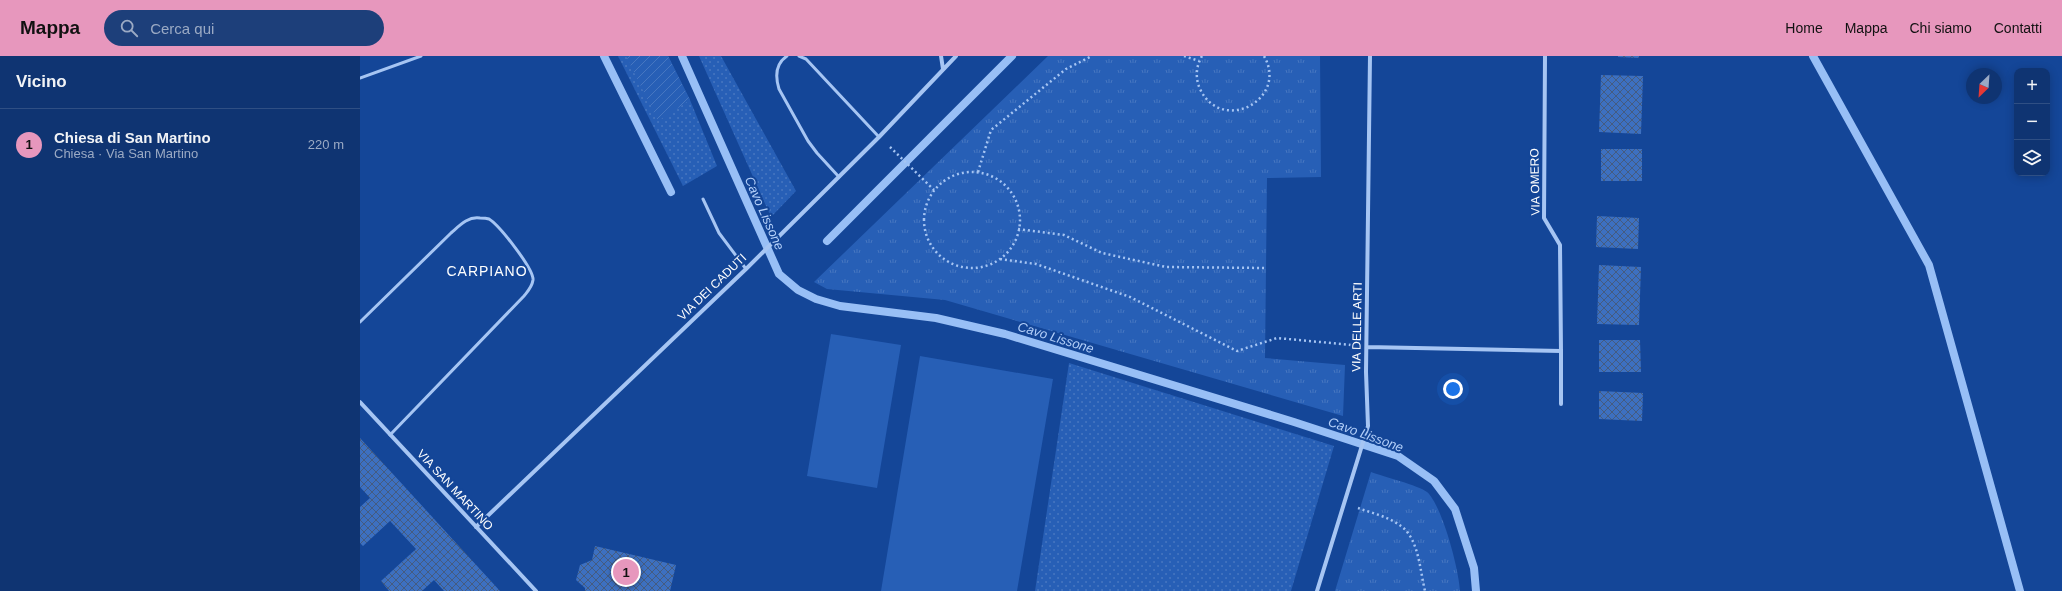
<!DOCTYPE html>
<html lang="it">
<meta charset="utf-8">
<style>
body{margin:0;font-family:Arial,sans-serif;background:#1d3f7a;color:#f1f3f6}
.controls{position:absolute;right:12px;top:12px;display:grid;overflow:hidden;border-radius:8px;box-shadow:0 2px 10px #0003}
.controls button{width:36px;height:36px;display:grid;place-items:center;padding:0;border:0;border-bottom:1px solid #2f4f84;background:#0f3472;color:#f1f3f6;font:20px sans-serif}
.compass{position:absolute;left:1606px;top:12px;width:36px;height:36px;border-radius:50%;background:#0f3472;box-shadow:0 2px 10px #0003;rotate:205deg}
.you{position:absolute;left:1093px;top:333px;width:14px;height:14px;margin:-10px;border:3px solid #fff;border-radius:50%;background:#1a73e8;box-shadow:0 0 0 6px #1a73e833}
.badge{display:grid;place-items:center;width:26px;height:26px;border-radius:50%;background:#e797bd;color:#111;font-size:13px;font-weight:700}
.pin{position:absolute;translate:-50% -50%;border:2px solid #fff;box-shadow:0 1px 4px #0006}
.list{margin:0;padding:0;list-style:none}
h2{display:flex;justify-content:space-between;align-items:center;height:52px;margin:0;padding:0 16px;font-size:17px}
h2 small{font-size:13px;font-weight:400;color:#9baac4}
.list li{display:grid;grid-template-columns:26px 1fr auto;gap:12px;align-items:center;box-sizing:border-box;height:72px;padding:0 16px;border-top:1px solid #2f4f84}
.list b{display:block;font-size:15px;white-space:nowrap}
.list p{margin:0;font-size:13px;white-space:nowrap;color:#9baac4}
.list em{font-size:13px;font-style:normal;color:#9baac4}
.icon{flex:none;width:22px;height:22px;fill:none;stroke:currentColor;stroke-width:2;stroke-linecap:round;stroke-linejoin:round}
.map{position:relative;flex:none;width:1702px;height:535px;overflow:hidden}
header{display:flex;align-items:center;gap:24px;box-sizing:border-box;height:56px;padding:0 20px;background:#e797bd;color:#111}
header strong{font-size:19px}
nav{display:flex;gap:22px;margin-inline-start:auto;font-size:14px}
.search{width:280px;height:36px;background:#1d3f7a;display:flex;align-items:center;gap:10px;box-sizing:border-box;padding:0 14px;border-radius:22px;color:#9baac4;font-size:15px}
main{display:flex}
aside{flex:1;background:#0f3472}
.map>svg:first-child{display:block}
.grass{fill:url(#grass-dots)}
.park{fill:url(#park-tufts)}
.garden{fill:url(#garden-furrows)}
.pitch{fill:#275fb6}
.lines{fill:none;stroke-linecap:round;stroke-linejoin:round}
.stream{stroke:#98bff6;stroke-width:8}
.building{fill:url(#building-cross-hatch)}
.path{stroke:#a6c5f3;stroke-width:2.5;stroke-dasharray:2 3;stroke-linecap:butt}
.lane{stroke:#a6c5f3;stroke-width:3}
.street{stroke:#a6c5f3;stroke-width:4}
.labels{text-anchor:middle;stroke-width:4;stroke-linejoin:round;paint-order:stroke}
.street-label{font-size:12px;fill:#fff;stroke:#144698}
.water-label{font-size:13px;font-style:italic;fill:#b3cff9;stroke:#144698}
.quarter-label{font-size:14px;letter-spacing:1px;fill:#fff;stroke:#144698}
</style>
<header>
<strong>Mappa</strong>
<div class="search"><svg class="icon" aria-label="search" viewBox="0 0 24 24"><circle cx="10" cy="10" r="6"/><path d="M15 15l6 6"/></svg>Cerca qui</div>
<nav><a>Home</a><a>Mappa</a><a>Chi siamo</a><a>Contatti</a></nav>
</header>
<main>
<aside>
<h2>Vicino<small></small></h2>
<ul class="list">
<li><span class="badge">1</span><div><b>Chiesa di San Martino</b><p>Chiesa · Via San Martino</p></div><em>220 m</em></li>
</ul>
</aside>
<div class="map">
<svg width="1702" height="535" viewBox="0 0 1702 535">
<defs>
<pattern id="grass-dots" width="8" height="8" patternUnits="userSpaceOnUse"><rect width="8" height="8" fill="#275fb6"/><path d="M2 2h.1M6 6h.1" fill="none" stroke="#4777c1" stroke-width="1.8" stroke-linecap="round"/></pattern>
<pattern id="park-tufts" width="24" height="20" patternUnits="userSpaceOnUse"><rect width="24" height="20" fill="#275fb6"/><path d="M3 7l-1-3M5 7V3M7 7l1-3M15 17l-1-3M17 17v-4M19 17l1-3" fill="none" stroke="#4777c1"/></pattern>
<pattern id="garden-furrows" width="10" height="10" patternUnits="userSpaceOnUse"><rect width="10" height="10" fill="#275fb6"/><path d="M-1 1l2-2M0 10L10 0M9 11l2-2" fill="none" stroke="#4777c1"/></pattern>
<pattern id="building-cross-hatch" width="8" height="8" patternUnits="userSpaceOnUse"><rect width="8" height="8" fill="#3d70c0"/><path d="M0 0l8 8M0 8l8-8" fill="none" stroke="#455c80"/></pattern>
</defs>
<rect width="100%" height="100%" fill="#144698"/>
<path class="grass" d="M258,0h50l22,44 27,66 -34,20z
M339,0h22l75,135 -25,26z
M709,307l265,83 -43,145h-256z"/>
<path class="park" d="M688,0h272l1,121 -54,1 -2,180 80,7 -2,51 -398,-116 -118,-11 -13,-7z
M1011,416c13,5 47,13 56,20 15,13 32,78 33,99h-125z"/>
<path class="garden" d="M266,0h42l22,44 -32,21z"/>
<path class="pitch" d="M471,278l70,11 -24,143 -70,-12z
M560,300l133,23 -36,212h-136z"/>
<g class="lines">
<path class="stream" d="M244,0l67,136
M322,0l97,218 19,16 18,9 24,7 96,12 69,16 289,88 104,34 36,25 21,28 19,59 2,23
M1453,0l116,209 91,326
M467,185l185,-185"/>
</g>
<path class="building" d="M1258,0h21v2l-21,-1z
M1241,19l42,1 -2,58 -42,-2z
M1241,93h41v32h-41z
M1237,160l42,2 -1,31 -42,-2z
M1239,209l42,2 -2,58 -42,-1z
M1239,284h41l1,32h-42z
M1239,335l44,2 -1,28 -43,-2z
M0,382l140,153h-56l-10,-11 -12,11h-33l-8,-10 35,-32 -26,-28 -27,25 -3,-3v-36l10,-9 -10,-11z
M235,490l81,19 -6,26h-85v-3l-9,-8 4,-15 12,-5z"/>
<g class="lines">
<path class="path" d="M824,0l15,5
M842,0c-6,10 -7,22 -2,33 22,46 89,10 64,-33
M530,91l44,43
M618,116l13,-42 75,-61 26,-13
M564 164a48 48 0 1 1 96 0a48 48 0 1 1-96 0Z
M658,173l46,6 38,18 64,14 99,1
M640,203l36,5 94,33 107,54 40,-13 75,7
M998,452c14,5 31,9 43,18 18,13 19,45 24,65"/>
<path class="lane" d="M427,0c-12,8 -12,20 -8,33l29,52 9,12 22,24
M439,0l7,3 73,78
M0,22l61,-22
M343,143l16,34 27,36
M0,266l91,-89c8,-7 17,-17 29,-15 2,0 6,0 9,1 10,6 45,50 44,61 -1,7 -5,11 -9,16l-134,139"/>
<path class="street" d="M581,0l2,13
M1007,291l194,4 -1,-106 -16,-27 1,-162
M1201,295v53
M0,346l176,189
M116,471l270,-258 133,-132 77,-81
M957,535l51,-165 -2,-54 4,-316"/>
</g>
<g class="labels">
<g class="street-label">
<text transform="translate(1175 126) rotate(-91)" y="4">VIA OMERO</text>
<text transform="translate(352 231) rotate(-44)" y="4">VIA DEI CADUTI</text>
<text transform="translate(997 271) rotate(-89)" y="4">VIA DELLE ARTI</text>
<text transform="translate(95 434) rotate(47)" y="4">VIA SAN MARTINO</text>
</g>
<g class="water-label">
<text transform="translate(405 157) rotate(66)" y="5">Cavo Lissone</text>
<text transform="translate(696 281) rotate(17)" y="5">Cavo Lissone</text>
<text transform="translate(1006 378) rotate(20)" y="5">Cavo Lissone</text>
</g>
<g class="quarter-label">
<text x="127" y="220">CARPIANO</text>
</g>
</g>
</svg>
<div class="controls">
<button>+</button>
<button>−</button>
<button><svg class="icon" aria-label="layers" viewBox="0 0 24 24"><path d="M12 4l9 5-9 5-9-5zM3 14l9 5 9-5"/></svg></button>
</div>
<svg class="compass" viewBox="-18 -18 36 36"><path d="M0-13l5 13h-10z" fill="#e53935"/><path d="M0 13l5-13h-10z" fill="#9baac4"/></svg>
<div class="you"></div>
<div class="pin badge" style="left:266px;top:516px">1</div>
</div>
</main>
